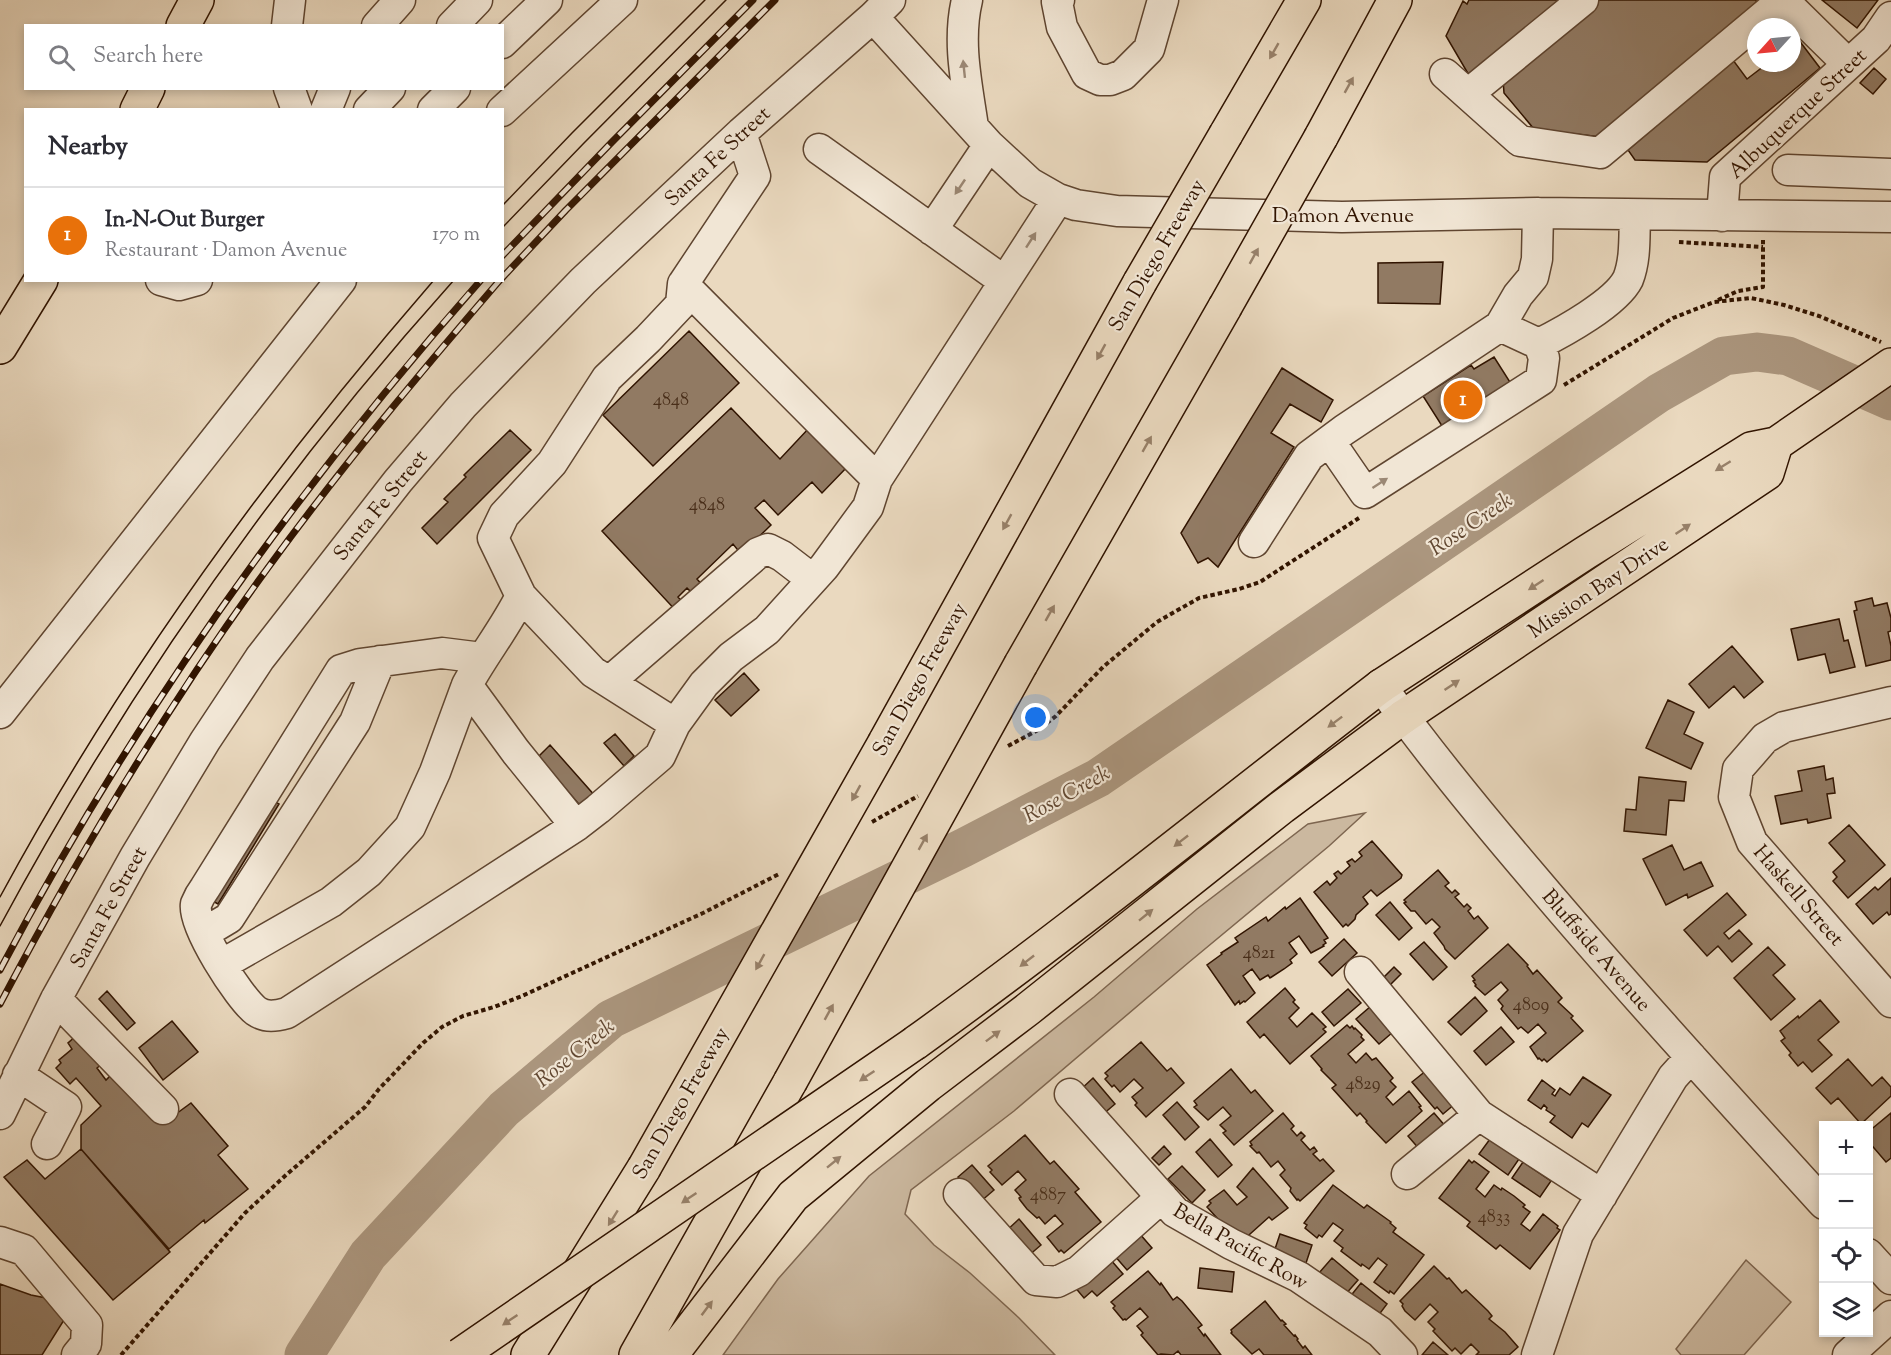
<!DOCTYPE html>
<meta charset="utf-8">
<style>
body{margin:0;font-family:"Sorts Mill Goudy",serif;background:#f2f2f3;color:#2b2b33}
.controls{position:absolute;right:18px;bottom:18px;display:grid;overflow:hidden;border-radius:0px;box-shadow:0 3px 9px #0003}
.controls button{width:54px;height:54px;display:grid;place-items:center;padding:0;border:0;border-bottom:2px solid #e1e1e2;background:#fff;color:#2b2b33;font:30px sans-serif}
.compass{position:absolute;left:1747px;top:18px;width:54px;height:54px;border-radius:50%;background:#fff;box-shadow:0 3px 9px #0003;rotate:243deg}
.you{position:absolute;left:1036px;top:718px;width:21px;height:21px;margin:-15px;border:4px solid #fff;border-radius:50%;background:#1a73e8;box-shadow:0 0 0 9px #1a73e833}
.badge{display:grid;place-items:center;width:39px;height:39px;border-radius:50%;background:#8f2418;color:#fff;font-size:20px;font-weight:700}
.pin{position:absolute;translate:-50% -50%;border:3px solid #fff;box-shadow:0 2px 6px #0006}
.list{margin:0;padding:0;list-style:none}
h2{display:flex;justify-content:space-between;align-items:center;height:78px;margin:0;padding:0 24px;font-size:26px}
h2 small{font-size:20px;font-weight:400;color:#7c7c81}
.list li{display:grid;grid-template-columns:39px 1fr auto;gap:18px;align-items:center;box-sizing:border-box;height:96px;padding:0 24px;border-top:2px solid #e1e1e2}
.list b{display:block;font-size:22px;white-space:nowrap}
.list p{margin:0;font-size:20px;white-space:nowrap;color:#7c7c81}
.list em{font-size:20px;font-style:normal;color:#7c7c81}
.icon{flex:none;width:33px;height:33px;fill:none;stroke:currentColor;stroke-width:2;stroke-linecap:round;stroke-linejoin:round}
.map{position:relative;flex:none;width:1891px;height:1355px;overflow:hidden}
.search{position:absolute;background:#fff;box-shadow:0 3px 9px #0003;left:24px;top:24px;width:480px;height:66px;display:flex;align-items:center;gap:15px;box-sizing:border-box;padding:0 21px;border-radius:0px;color:#7c7c81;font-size:22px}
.panel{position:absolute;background:#fff;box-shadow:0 3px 9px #0003;left:24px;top:108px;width:480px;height:174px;border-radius:0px}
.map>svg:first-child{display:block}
.green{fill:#cbb89f;stroke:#7e6650;stroke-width:1.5}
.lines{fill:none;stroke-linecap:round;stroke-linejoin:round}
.river{stroke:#ab967e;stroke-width:39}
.building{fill:#917a63;stroke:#311400;stroke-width:1.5}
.minor-casing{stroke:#5f4530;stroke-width:33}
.major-casing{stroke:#311400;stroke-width:36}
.highway-casing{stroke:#311400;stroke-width:36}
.path{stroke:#311400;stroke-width:4;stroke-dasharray:4.5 3;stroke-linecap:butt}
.minor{stroke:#f1e6d5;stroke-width:30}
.major{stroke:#ead9bf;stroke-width:33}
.highway{stroke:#ead9bf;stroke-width:33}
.tram{stroke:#311400;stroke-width:1.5}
.rail-casing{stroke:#311400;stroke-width:7}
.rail{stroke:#f1e6d5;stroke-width:4.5;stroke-dasharray:14;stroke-linecap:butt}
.highway-bridge-casing{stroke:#311400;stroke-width:36;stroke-linecap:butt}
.highway-bridge{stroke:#ead9bf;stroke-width:33}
.oneway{fill:#978069}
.oneway2{fill:#9b8875}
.labels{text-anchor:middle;stroke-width:4.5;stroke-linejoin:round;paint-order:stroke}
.number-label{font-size:18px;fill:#492e19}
.street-label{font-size:21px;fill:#311400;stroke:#f1e6d5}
.water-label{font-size:22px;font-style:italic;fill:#624832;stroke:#f1e6d5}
</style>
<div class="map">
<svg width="1891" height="1355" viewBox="0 0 1891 1355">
<rect width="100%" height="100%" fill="#ead9bf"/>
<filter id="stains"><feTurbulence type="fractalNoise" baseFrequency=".00333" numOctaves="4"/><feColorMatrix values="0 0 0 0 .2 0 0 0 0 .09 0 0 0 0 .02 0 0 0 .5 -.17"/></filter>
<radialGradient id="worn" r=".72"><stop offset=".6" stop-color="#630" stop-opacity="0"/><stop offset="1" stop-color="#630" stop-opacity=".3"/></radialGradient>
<path class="green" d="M1365,813l-36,33 -141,117 -174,148 -103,79 -6,24 29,31 36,28 49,45 36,37h-332l55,-76 91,-103 225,-179 103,-88 111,-85z
M1746,1260l45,42 -47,53h-63l-5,-6z"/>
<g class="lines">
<path class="river" d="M304,1355l64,-100 136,-146 107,-90 352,-171 135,-70 561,-385 65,-37 33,-4 31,4 103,45"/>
</g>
<path class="building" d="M1469,0h90l-89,77 -24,-41 17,-35 4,3z
M1599,0h157l1,6 -156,131 -67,-8 -30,-36 -1,-14z
M1822,0h56l-21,28z
M1798,39l22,29 -113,94 -72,-2 -7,-10 105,-90 14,19 21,-16h24v-19z
M1874,68l12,11 -13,15 -13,-11z
M1443,262l-3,42 -62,-1v-40z
M689,331l50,52 -86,83 -50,-51z
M1494,357l21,33 -66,47 -26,-41 48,-31 3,4z
M1282,368l51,32 -12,22 -31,-18 -19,29 23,14 -76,120 -10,-9 -10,5 -17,-30z
M731,408l49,51 29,-31 39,38 -26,27 -10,-11 -34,33 -14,-15 -9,8 16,17 -30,29 -8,-10 -36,35 7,8 -10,8 -7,-7 -9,9 8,9 -7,8 -77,-83z
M510,430l21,20 -94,94 -15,-16 26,-26 -4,-3 22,-22 -2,-2z
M1872,598l2,8 13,-3 4,15v13l-3,1 3,14v14l-25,6 -12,-55 3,-1 -2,-8z
M1839,619l5,22 4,-1 7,27 -25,6 -5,-19 -27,6 -7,-31z
M1732,646l31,36 -19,16 -10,-12 -25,22 -20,-24z
M744,673l15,17 -28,26 -16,-16z
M1668,700l26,12 -10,22 19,9 -12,26 -45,-21z
M615,734l19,22 -10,10 -20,-23z
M550,745l46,52 -13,12 -45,-52z
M1824,766l2,14 7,-2 2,15 -8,1 4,24 -23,5 -1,-4 -26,5 -6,-28 27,-5 -4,-20z
M1639,777l47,5 -2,19 -15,-1 -3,35 -42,-4 2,-22 10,1z
M270,799l9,5 -61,100 -9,-5z
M1849,825l36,40 -37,33 -15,-17 4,-4 -4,-5 12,-11 -16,-18z
M1372,841l30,34 -1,3 -24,18 -6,-6 -8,7 5,7 -12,11 -1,4 -7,7 -2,-2 -3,3 -29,-35 13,-11 3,4 7,-7 -3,-4 4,-3 3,3 9,-8 -3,-4 5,-3 3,3 7,-6 -3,-4z
M1672,845l12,25 17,-8 12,24 -25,12 -1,-4 -21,11 -23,-46z
M1438,870l11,13 -4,3 7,7 3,-3 4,4 -4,3 9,10 3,-3 4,4 -3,3 6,8 4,-3 10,12 -33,31 -10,-10 -1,-3 -10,-13 6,-6 -8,-8 -6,5 -11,-13h-4l-7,-8 2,-1 -2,-2z
M1891,878v36l-2,1 -2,-3 -14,12 -17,-20 19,-17 3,3z
M1727,893l19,22 -22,18 5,6 10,-9 13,14 -20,18 -14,-16 -11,10 -23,-26z
M1300,898l28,40 -4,2 2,3 -3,2 1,1 -13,7 -12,-17 -10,7 8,11 -7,6 2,3 -8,6 -14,9 -2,-3 -8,5 -8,-11 -9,7 12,17 -10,9 -1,-1 -4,3 -1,-3 -4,4 -28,-40 15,-11 -1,-1 17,-11 -3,-4 31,-21 2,4 17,-14 1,2z
M1390,902l22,26 -13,12 -23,-25z
M1344,939l13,14 -25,23 -13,-14z
M1424,942l23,25 -14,13 -23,-26z
M1508,944l20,21 -1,1 6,8 4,-4 25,28 -4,4 15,14 -2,2 12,13 -36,31 -3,-3 -2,2 -3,-3 -1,1 -8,-12 16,-14 -8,-9 -10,9 -7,-6 -3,2 -17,-20 2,-3 -5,-6 10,-10 -7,-8 -16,13 -10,-9 1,-1 -3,-4 2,-1 -3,-4z
M1768,947l17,18 -12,10 22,24 -24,21 -37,-42z
M1394,967l7,7 -11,11 -7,-7z
M1285,988l10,12 -2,2 6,6 -10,10 8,9 15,-14 14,14 -3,2 3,3 -36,32 -26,-30 -4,4 -13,-16z
M1348,989l13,14 -27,23 -12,-14z
M107,991l28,32 -8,7 -28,-31z
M1475,997l12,14 -26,24 -13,-13z
M1820,1000l19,22 -21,18 14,15 -20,17 -9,-10 -5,4 -9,-11 2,-2 -10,-12 4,-3 -5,-7 18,-15 1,2z
M1371,1006l22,26 -14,12 -23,-25z
M172,1021l26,31 -35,28 -24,-32z
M1347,1025l3,3 2,-2 2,3 1,-1 7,7 -1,2 3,3 -16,14 8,9 10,-10 6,7 4,-2 17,20 -3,3 6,6 -10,10 7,8 16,-14 12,15 -2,1 3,4 -36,32 -20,-21 1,-1 -7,-8 -3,3 -25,-28 4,-3 -15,-15 1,-1 -11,-13z
M1501,1027l13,15 -28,23 -12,-14z
M84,1029l25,29 -12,10 9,12 11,-11 48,53 26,-19 37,43 -10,9 30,34 -43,34 -1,-3 -35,29 -88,-100v-24l20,-19 -25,-28 -6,6 -14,-16 5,-5 -2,-3 13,-11 -4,-6z
M1141,1042l26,29 4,-3 13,15 -38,34 -11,-12 2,-2 -5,-6 11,-9 -9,-9 -14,13 -6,-7 -2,2 -7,-8 3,-3 -3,-3z
M1848,1059l24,27 10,-9 9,10v9l-30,28 -23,-26 -7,6 -15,-16z
M1231,1069l20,24 4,-3 18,21 -39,34 -11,-12 3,-2 -6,-6 11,-9 -8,-9 -15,13 -14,-13 3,-2 -3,-4z
M1427,1070l29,33 -13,11 -6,-7 -2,2 -23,-27z
M1583,1077l28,18 -23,32 -6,-4 -10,15 -22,-16 5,-6 -9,-6 1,-2 -3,-3 -3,4 -13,-9 14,-20 13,10 -3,4 3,2 5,-8 10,7z
M1093,1078l22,26 -14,12 -22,-25z
M1177,1102l22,25 -14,13 -22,-25z
M1283,1113l11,13 -3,3 6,7 4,-4 4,4 -4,4 9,10 4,-3 3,4 -4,3 7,7 3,-2 11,12 -34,30 -2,-2 -1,1 -7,-9 1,-3 -11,-13 5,-5 -7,-9 -7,6 -12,-15 -2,1 -7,-7 2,-1 -2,-3z
M1434,1113l12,14 -26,23 -12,-14z
M1891,1113v45l-5,4 -18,-21v-9z
M1025,1135l25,29 4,-3 25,28 -4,3 26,30 -37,31 -3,-3 -2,2 -12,-15 16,-13 -8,-9 -10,9 -6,-7 -2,1 -10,-9 -7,-9 -1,-2 2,-1 -6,-7 11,-10 -8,-9 -16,14 -12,-13 2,-2 -4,-4z
M1210,1139l22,26 -14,12 -22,-25z
M1490,1139l29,20 -11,16 -29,-21z
M1164,1146l7,8 -12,11 -7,-7z
M81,1149l89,103 -57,48 -109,-123 23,-17 18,19z
M1469,1160l3,3 2,-2 15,11 -13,17 9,8 9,-12 7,5 1,-2 12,8 11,9 -2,2 7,5 -9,12 9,7 13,-17 15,12 -1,2 3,2 -30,39 -30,-24 -4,4 -29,-23 3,-4 -31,-24z
M1523,1162l28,19 -11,16 -28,-19z
M972,1165l22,25 -14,12 -22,-25z
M1182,1166l23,24 -13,13 -24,-24z
M1253,1168l35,40 -16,12 -3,-3 -29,26 -33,-36 4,-4 -2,-2 15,-11 13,15 10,-8 -10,-10z
M1333,1185l31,23 3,-3 24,17 -1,1 6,5 -3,4 31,23 -30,39 -4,-3 -1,2 -15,-11 13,-17 -9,-7 -9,11 -7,-5 -1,2 -20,-15 2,-3 -9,-7 9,-11 -10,-7 -11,14 -3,-2 -2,3 -12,-10 2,-3 -3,-2z
M1019,1219l22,26 -14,12 -22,-25z
M1139,1233l13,15 -25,22 -13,-15z
M1280,1234l32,11 -6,18 -32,-11z
M1332,1258l26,22 -13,15 -26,-22z
M1110,1259l13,15 -26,22 -5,-5 -8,7 -11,-13z
M1434,1266l13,13 2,-1 13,15 4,-3 22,21 4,5 -3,3 16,13 13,15 -9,8h-33l3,-3 -8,-8 -10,10 -6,-6 -3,3 -19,-20 2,-2 -7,-7 10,-10 -8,-8 -15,16 -10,-9 -3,-5 1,-2 -3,-3z
M1200,1268l34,4 -2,20 -34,-4z
M1148,1271l12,14 1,-2 12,17 4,-3 5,4 20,24 -4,3 6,8 1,-2 16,21h-40l-3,-4 -5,4 -12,-1 -3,1 -17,-20 2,-2 -6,-7 11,-9 -8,-9 -14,12 -1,-1 -2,1 -10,-12 2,-2 -4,-4z
M1361,1283l26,21 -12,16 -26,-22z
M0,1284l31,11 20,4 13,21 -22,35h-42z
M1265,1301l16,20 1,-1 4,4 -2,1 10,11 1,-1 3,4 -1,1 6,8 2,-2 7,9h-48l-5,-6 -7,5 -21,-21 1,-1 -1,-2z
M1433,1342l15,13h-26z"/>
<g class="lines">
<defs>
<path id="minor" d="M967,0c-10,42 0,85 6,127
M1059,0l-2,2 5,25 25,47 13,6h10l13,-5 26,-26 14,-49
M1783,0l65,64
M873,17l116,128 41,38 28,16 18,6 41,6 225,6 196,-4 353,4
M287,26l3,-26
M377,26l23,-26
M452,26l25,-26
M502,43l45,-43
M1445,74l75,67 80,12 183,-153
M289,88l8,22
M1468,94l115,-94
M326,110l9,-22
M369,110l21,-22
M433,110l22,-22
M502,111l120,-111
M741,133l14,43 -72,108 -2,20 -33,35 -41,39 -55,85 -48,52 -11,23 28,58c-16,32 -37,58 -54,89l49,67 60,74 22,-17 62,-53 15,-32 29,-40 27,-27 36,-27 57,-63 44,-60 9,-28 181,-280
M819,149l185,132
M1788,170l103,4
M1722,216l3,-39 151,-138 15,-22
M932,230l57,-85
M161,280l18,5 18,-5
M683,284l194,195
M1539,344c24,-12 77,-41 89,-65 8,-20 6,-44 7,-64
M1330,442l35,51 176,-113 3,-22 -5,-14 -39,-18
M1254,542l55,-86 35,-26 156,-104 18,-31 15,-18 4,-18 1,-46
M521,596l72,76 82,52
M482,658l-40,-5 -82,11 -19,6 -136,218c-3,4 -7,11 -9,16 -4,21 43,94 60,107 10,7 20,5 31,2l289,-187
M609,682l149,-129 10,-4 14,7 30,23
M1381,686c48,67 100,130 153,192 94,111 192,218 290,326
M1891,702l-107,25 -19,11 -27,31 -4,28 18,45 139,160
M0,713l341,-433
M204,933l25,-15 126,-196 25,-61
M221,965l110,-63 38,-30 41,-45 25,-55 32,-87
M1360,972l119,143 123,80
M56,999l107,110
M18,1075l48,32 -19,37
M1070,1094l105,118 56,32 68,33 81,55 22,23
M0,1114l56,-115 79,-142 70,-116 55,-83 138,-177 65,-76 120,-124 158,-148 132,-116 17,-17
M1407,1174l72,-59
M959,1194l77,86 21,2 22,-11 83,-74
M0,1242l24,8 63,75 -1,19 -9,11
M1868,1254l23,25
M1537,1355l41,-121 95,-157 18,-20
M1848,1355l43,-39"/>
<path id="major" d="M183,26l14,-26
M137,110l11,-22
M0,347l41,-67
M1381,686l204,-133 166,-104 25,-5 115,-79
M1403,717l364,-244 9,-29"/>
<path id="highway" d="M1226,134l78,-134
M1321,137l74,-137
M1021,664l204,-357
M885,742l255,-460
M915,1043c159,-114 311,-238 466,-357
M528,1355l116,-187
M636,1355l154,-273
M671,1355l122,-159 135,-111 100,-76 254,-202 121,-90"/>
</defs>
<use href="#minor" class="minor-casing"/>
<use href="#major" class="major-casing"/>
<use href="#highway" class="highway-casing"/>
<path class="path" d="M1679,242l84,5
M1718,300l20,-9 25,-4v-47
M1564,385l109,-67 41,-16 37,-4 33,7 35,11 62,26
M1008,746l30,-16 18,-14 47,-49 54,-45 42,-24 40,-9 21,-7 99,-64
M872,822l46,-26
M121,1355l124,-142 41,-38 79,-68 14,-18 44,-46 19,-16 21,-11 31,-9 28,-11 181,-83 76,-39"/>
<use href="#minor" class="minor"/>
<use href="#major" class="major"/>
<use href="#highway" class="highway"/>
<path class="tram" d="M502,206l70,-73 133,-133
M502,228l82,-85 142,-143
M0,897c120,-222 269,-427 434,-617
M0,926c125,-232 278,-450 454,-646"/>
<defs>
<path id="rail" d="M502,256l110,-114 141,-142
M502,278l64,-68 209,-210
M0,970c131,-249 294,-479 481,-690
M0,1004c80,-152 168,-300 270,-439 72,-99 150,-192 230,-285"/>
</defs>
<use href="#rail" class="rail-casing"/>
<use href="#rail" class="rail"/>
<defs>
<path id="highway-bridge" d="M1140,282l86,-148
M1225,307l96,-170
M790,1082l231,-418
M644,1168l241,-426
M460,1355l455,-312"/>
</defs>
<use href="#highway-bridge" class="highway-bridge-casing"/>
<use href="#highway-bridge" class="highway-bridge"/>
</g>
<defs><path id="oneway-solid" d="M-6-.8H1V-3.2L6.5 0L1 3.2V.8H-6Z" transform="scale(1.5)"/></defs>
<g class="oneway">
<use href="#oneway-solid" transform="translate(1274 51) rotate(120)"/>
<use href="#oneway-solid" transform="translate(1349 85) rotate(-61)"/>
<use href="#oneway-solid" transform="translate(1254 256) rotate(-61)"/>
<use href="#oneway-solid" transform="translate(1101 352) rotate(119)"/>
<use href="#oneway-solid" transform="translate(1147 444) rotate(-60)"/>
<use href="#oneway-solid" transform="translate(1723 466) rotate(148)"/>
<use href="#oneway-solid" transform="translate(1007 522) rotate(119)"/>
<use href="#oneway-solid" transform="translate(1683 529) rotate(-34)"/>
<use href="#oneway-solid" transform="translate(1536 585) rotate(147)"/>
<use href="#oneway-solid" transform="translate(1050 613) rotate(-60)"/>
<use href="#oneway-solid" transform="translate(1452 685) rotate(-34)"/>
<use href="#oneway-solid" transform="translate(1335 722) rotate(143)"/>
<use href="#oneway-solid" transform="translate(856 793) rotate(119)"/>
<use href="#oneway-solid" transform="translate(1181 841) rotate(142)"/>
<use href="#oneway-solid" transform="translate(923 842) rotate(-61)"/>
<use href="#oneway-solid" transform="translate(1146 915) rotate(-39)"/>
<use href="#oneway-solid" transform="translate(1027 961) rotate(142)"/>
<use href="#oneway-solid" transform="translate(760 962) rotate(119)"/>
<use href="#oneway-solid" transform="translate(829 1012) rotate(-61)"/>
<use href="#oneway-solid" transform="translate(993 1036) rotate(-37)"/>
<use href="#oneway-solid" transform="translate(867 1076) rotate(146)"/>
<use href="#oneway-solid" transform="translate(834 1162) rotate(-39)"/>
<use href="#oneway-solid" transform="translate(689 1198) rotate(146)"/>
<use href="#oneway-solid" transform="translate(613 1218) rotate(122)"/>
<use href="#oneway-solid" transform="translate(707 1308) rotate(-53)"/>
<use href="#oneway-solid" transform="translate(510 1320) rotate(146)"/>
</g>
<g class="oneway2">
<use href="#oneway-solid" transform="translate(964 69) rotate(-96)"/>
<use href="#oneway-solid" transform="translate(960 187) rotate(124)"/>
<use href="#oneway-solid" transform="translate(1031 240) rotate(-57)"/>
<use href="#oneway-solid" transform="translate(1380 483) rotate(-33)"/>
</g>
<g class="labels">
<g class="number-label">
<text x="671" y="405">4848</text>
<text x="707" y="510">4848</text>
<text x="1259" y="958">4821</text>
<text x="1531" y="1010">4809</text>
<text x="1363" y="1089">4829</text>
<text x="1048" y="1200">4887</text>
<text x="1494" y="1222">4833</text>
</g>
<g class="street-label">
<text transform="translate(1797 113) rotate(-43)" y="7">Albuquerque Street</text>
<text transform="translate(717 156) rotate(-43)" y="7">Santa Fe Street</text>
<text x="1343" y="222">Damon Avenue</text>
<text transform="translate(1156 255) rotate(-60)" y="7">San Diego Freeway</text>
<text transform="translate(380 505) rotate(-51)" y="7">Santa Fe Street</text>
<text transform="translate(1598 587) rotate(-34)" y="7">Mission Bay Drive</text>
<text transform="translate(919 679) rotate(-61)" y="7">San Diego Freeway</text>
<text transform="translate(1799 895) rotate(49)" y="7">Haskell Street</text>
<text transform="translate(108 907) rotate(-61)" y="7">Santa Fe Street</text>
<text transform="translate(1597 950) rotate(49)" y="7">Bluffside Avenue</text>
<text transform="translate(680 1103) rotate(-60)" y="7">San Diego Freeway</text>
<text transform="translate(1241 1246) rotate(30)" y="7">Bella Pacific Row</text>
</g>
<g class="water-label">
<text transform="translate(1470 523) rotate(-34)" y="8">Rose Creek</text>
<text transform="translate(1066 793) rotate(-29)" y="8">Rose Creek</text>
<text transform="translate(574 1052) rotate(-39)" y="8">Rose Creek</text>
</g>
</g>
<rect width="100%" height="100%" filter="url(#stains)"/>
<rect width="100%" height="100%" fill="url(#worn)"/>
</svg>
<div class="controls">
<button>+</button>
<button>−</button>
<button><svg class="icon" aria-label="locate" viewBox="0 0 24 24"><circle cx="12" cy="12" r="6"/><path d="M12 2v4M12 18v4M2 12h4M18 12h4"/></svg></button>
<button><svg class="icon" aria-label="layers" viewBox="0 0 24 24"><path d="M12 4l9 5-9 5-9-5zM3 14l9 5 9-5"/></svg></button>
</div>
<svg class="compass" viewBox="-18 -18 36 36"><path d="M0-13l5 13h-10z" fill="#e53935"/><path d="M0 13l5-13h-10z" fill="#7c7c81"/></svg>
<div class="you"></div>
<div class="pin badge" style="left:1463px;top:400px;background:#e8710a">1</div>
<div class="search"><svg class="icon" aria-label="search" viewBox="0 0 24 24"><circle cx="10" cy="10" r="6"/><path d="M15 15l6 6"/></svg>Search here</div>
<section class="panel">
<h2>Nearby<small></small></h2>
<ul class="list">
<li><span class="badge" style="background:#e8710a">1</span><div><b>In-N-Out Burger</b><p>Restaurant · Damon Avenue</p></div><em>170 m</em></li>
</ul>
</section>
</div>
